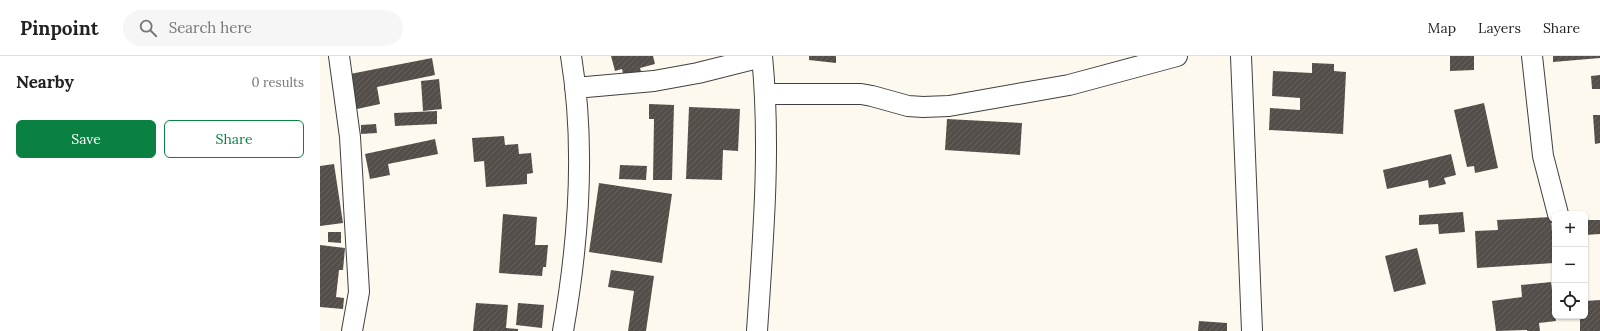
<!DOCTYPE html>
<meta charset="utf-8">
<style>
body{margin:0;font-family:Lora,serif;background:#f6f6f6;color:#222}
.controls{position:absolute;right:12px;bottom:12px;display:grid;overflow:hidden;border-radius:6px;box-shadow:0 1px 3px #0004}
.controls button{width:36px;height:36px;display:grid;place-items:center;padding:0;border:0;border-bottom:1px solid #e0e0e0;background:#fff;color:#222;font:20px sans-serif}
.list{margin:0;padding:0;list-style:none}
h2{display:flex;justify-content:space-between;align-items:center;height:52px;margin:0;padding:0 16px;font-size:17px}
h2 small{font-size:13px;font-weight:400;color:#767676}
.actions{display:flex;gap:8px;padding:12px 16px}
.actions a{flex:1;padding:9px 0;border:1px solid #0b8043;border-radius:6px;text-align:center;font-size:14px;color:#0b8043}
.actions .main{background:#0b8043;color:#fff}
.icon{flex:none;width:22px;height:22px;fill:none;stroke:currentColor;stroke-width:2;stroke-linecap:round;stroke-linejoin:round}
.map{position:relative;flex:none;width:1280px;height:275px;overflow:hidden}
header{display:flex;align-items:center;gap:24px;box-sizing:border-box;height:56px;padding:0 20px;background:#fff;border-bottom:1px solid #e0e0e0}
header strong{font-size:19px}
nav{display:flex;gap:22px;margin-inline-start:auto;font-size:14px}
.search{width:280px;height:36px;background:#f6f6f6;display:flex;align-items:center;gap:10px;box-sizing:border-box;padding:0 14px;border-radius:22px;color:#767676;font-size:15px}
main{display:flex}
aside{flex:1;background:#fff}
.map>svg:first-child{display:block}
.building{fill:url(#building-hatch)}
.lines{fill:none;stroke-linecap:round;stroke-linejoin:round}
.minor-casing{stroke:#404040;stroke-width:22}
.minor{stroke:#fff;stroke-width:20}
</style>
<header>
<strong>Pinpoint</strong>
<div class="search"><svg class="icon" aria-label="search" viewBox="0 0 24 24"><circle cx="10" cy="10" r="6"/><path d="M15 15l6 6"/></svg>Search here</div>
<nav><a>Map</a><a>Layers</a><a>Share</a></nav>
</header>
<main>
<aside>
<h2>Nearby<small>0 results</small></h2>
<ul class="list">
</ul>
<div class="actions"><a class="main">Save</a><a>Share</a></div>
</aside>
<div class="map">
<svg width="1280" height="275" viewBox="0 0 1280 275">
<defs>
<pattern id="building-hatch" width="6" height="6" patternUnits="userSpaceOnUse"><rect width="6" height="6" fill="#544e4b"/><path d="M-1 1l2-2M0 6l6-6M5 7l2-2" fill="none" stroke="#686360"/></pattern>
</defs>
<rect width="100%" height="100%" fill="#fdf9ef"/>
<path class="building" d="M291,0h42l2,8 -15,4 3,10 -18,4 -3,-13 -7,2z
M489,0h27v7l-27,-3z
M1130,0h24v14l-24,1z
M1233,0h47v2l-47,4z
M112,2l3,17 -58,12 3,17 -23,5 -7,-35z
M992,7l22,1v7l12,1 -3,62 -74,-4 1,-22 30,2v-12l-28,-2 1,-25 39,2z
M1280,19v14h-8l-1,-13z
M119,23l3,30 -19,2 -2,-30z
M1164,47l14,65 -23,5 -1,-7 -7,1 -13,-57z
M329,48l25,1 -2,75h-19l1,-61h-5z
M369,51l51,2 -2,42 -15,-1 -1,30 -36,-1z
M117,55v13l-42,2 -1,-13z
M1273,59h7v28l-5,1z
M627,63l75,4 -2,32 -75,-5z
M56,68l1,9 -16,1v-9z
M184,80l1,9 13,-1 1,10 12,-1 2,20 -6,1v10l-41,3 -2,-26 -10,1 -2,-24z
M115,83l3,15 -50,10 2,11 -20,4 -5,-25z
M1131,98l5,21 -12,3 2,6 -17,4 -1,-8 -41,9 -4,-19z
M14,108l9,59 -23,3v-60z
M300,109l27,1 -1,14 -27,-1z
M279,127l73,11 -10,69 -73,-11z
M1143,156l2,20 -26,2 -1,-10 -19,1v-10z
M183,158l34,3 -2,28h13l-2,22h-3l-1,9 -43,-3z
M1231,161l3,46 -77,5 -2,-37 23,-1 -1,-10z
M1265,164h15v14l-15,1z
M8,176h13v11l-13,-1z
M0,189l25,3 -2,22h-4l-3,27 8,1 -1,11 -23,-2z
M1097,192l9,36 -32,8 -9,-36z
M291,214l43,6 -8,55h-18l6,-40 -26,-4z
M1231,226l5,39 -17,2 1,8h-13v-1l-31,1 -4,-30 30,-4 -1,-12z
M1280,244v31h-20v-15h5v-15z
M156,247l32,2 -2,23 12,1v2h-45z
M198,247l26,2 -2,23 -26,-3z
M879,265l28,2v8h-29z"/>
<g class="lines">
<defs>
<path id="minor" d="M19,0l11,81 9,155 -7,39
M921,0l11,275
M1212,0l11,100 15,58
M255,32l79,-7 44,-8 64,-16
M445,38h96l11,2 36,10 15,1 26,-1 120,-21 108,-29
M243,275c16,-91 23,-184 8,-275
M437,275c6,-91 14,-184 5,-275"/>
</defs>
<use href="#minor" class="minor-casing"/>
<use href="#minor" class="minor"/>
</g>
</svg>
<div class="controls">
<button>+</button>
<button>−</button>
<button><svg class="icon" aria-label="locate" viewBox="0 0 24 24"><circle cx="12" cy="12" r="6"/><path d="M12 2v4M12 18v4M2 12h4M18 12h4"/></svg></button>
</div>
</div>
</main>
